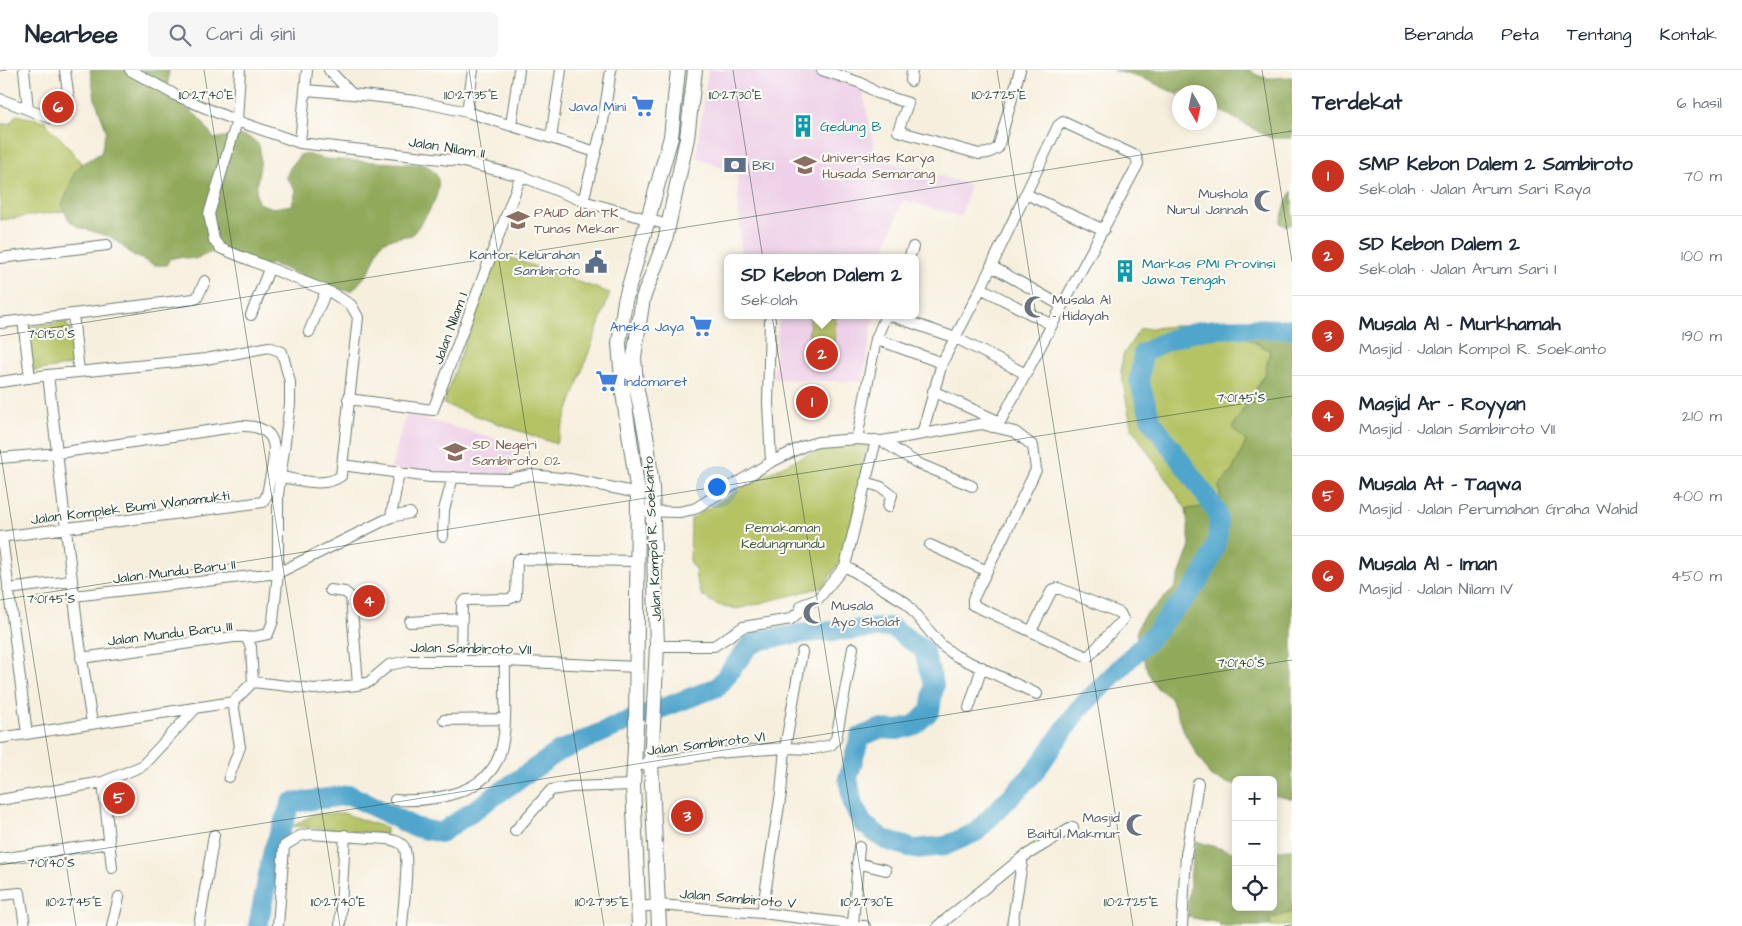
<!DOCTYPE html>
<html lang="id">
<meta charset="utf-8">
<style>
body{margin:0;font-family:"Architects Daughter",sans-serif;background:#f6f6f7;color:#1f2937}
.controls{position:absolute;right:15px;bottom:15px;display:grid;overflow:hidden;border-radius:8px;box-shadow:0 2px 12px #0003}
.controls button{width:45px;height:45px;display:grid;place-items:center;padding:0;border:0;border-bottom:1px solid #e0e1e3;background:#fff;color:#1f2937;font:25px sans-serif}
.compass{position:absolute;left:1172px;top:15px;width:45px;height:45px;border-radius:50%;background:#fff;box-shadow:0 2px 12px #0003;rotate:171deg}
.you{position:absolute;left:716px;top:416px;width:18px;height:18px;margin:-12px;border:4px solid #fff;border-radius:50%;background:#1a73e8;box-shadow:0 0 0 8px #1a73e833}
.badge{display:grid;place-items:center;width:32px;height:32px;border-radius:50%;background:#c8321e;color:#fff;font-size:16px;font-weight:700}
.pin{position:absolute;translate:-50% -50%;border:2px solid #fff;box-shadow:0 1px 5px #0006}
.popup{position:absolute;left:724px;top:184px;width:195px;height:65px;box-sizing:border-box;display:grid;place-content:center;border-radius:8px;background:#fff;filter:drop-shadow(0 1px 4px #0005);font-size:16px;white-space:nowrap;color:#747a83}
.popup b{font-size:19px;color:#1f2937}
.popup::after{content:'';position:absolute;left:50%;top:100%;margin-left:-10px;border:10px solid transparent;border-top-color:#fff}
.list{margin:0;padding:0;list-style:none}
h2{display:flex;justify-content:space-between;align-items:center;height:65px;margin:0;padding:0 20px;font-size:21px}
h2 small{font-size:16px;font-weight:400;color:#747a83}
.list li{display:grid;grid-template-columns:32px 1fr auto;gap:15px;align-items:center;box-sizing:border-box;height:80px;padding:0 20px;border-top:1px solid #e0e1e3}
.list b{display:block;font-size:19px;white-space:nowrap}
.list p{margin:0;font-size:16px;white-space:nowrap;color:#747a83}
.list em{font-size:16px;font-style:normal;color:#747a83}
.icon{flex:none;width:28px;height:28px;fill:none;stroke:currentColor;stroke-width:2;stroke-linecap:round;stroke-linejoin:round}
.map{position:relative;flex:none;width:1292px;height:856px;overflow:hidden}
header{display:flex;align-items:center;gap:30px;box-sizing:border-box;height:70px;padding:0 25px;background:#fff;border-bottom:1px solid #e0e1e3}
header strong{font-size:24px}
nav{display:flex;gap:28px;margin-inline-start:auto;font-size:18px}
.search{width:350px;height:45px;background:#f6f6f7;display:flex;align-items:center;gap:12px;box-sizing:border-box;padding:0 18px;border-radius:8px;color:#747a83;font-size:19px}
main{display:flex}
aside{flex:1;background:#fff}
.map>svg:first-child{display:block}
.built{fill:#eed0e8}
.green{fill:#b6c365;stroke:#6a804c}
.forest{fill:#90a95a;stroke:#587347}
.lines{fill:none;stroke-linecap:round;stroke-linejoin:round}
.river{stroke:#50a5cc;stroke-width:20}
.street-casing{stroke:#6b7b70;stroke-width:12}
.secondary-casing{stroke:#6b7b70;stroke-width:16}
.street{stroke:#fff;stroke-width:10}
.secondary{stroke:#fff;stroke-width:14}
.ticks{fill:none;stroke:#1f3d34;stroke-width:1;stroke-opacity:0.45}
.labels{text-anchor:middle;stroke-width:4;stroke-linejoin:round;paint-order:stroke}
.shop-label{font-size:14px;fill:#366cbe;stroke:#fdfcf7;text-anchor:end}
.culture-label{font-size:14px;fill:#0d838f;stroke:#fdfcf7;text-anchor:start}
.street-label{font-size:14px;fill:#1f3d34;stroke:#fdfcf7}
.education-label{font-size:14px;fill:#785e54;stroke:#fdfcf7;text-anchor:start}
.service-label{font-size:14px;fill:#4e5e75;stroke:#fdfcf7;text-anchor:start}
.worship-label{font-size:14px;fill:#5b616d;stroke:#fdfcf7;text-anchor:end}
.park-label{font-size:14px;fill:#455e40;stroke:#fdfcf7}
.ticks-label{font-size:12px;text-anchor:middle;fill:#1f3d34;stroke:#fdfcf7;stroke-width:4;stroke-linejoin:round;paint-order:stroke}
</style>
<header>
<strong>Nearbee</strong>
<div class="search"><svg class="icon" aria-label="search" viewBox="0 0 24 24"><circle cx="10" cy="10" r="6"/><path d="M15 15l6 6"/></svg>Cari di sini</div>
<nav><a>Beranda</a><a>Peta</a><a>Tentang</a><a>Kontak</a></nav>
</header>
<main>
<div class="map">
<svg width="1292" height="856" viewBox="0 0 1292 856">
<rect width="100%" height="100%" fill="#fdfcf7"/>
<filter id="ink" filterUnits="userSpaceOnUse"><feTurbulence type="fractalNoise" baseFrequency=".02" numOctaves="2"/><feDisplacementMap in="SourceGraphic" scale="10" xChannelSelector="R" yChannelSelector="G"/><feConvolveMatrix kernelMatrix="1 2 1 2 8 2 1 2 1" color-interpolation-filters="sRGB"/></filter>
<filter id="wash" filterUnits="userSpaceOnUse"><feTurbulence type="fractalNoise" baseFrequency=".0096" numOctaves="4" result="noise"/><feDisplacementMap in="SourceGraphic" scale="20" xChannelSelector="R" yChannelSelector="G"/><feGaussianBlur stdDeviation="1.12" result="paint"/><feColorMatrix in="noise" values="0 0 0 0 0 0 0 0 0 0 0 0 0 0 0 0 0 1.4 0 .05"/><feComposite in="paint" operator="in"/></filter>
<g filter="url(#wash)">
<rect width="100%" height="100%" fill="#f7efde"/>
<path class="built" d="M708,0h95l24,5 35,14 15,72 38,7 55,17 -9,32 -58,-17 -17,46 1,12h-146l-4,-84 -41,-17z
M779,245h95l-11,67 -90,-3z
M406,344l110,30 -8,33 -17,-5 -2,5 -61,-2 -37,-7z"/>
<path class="green" d="M16,45l30,6c3,10 9,11 15,18 8,8 14,17 21,25l-7,8 -13,34 2,5 -64,9v-96h10z
M497,183l113,40 -54,151 -113,-40z
M810,246l26,2 -2,31 -26,-2z
M1244,250l4,19 22,11 -5,24 -33,54 14,14 -14,29 -13,15 2,14 -15,7 -20,2 -55,-82 -10,-56 2,-16 17,-26z
M65,251l5,9 3,35 -40,6 -5,-44z
M840,372l27,2 -15,82 -13,37 -16,24 -86,22 -19,-4 -16,-9 -6,-17 -1,-10 -5,-6 1,-44c48,-30 96,-59 149,-77z
M343,743l43,15v6l-93,-8 21,-12z
M1292,842v14h-21l-1,-7z"/>
<path class="forest" d="M90,0h79c-4,33 6,29 28,46 7,6 12,16 17,23 14,-3 34,-8 45,6 6,20 -7,39 -1,58l15,5 19,-3 4,-14 -10,-14 4,-9 10,-13 5,-1 20,5 100,6c31,15 0,53 -13,70l-22,4 -9,4 -12,29 -17,19 -11,-1 -21,-7 -47,-19 -27,5 -11,-11 -15,-9 -25,10 -16,-2 -10,2 -2,6h-13l-21,-10 -22,-18 -33,-10 -9,-7 -7,-14 13,-34 7,-8 19,-11 5,-23 -11,-31z
M1113,0h137c13,12 26,7 42,7v59l-1,2h-21l-60,-33v-13h-30l-1,3 -32,-15z
M1292,121v33l-7,2 -5,-3 7,-23z
M1244,250l48,1v478l-19,-4v-15h-37v6l-25,-9 -25,-41 -15,-38 -14,-10 -9,-15 -12,-40 6,-15 32,-29 16,-43 -4,-37 20,-2 15,-7 -2,-14 13,-15 14,-29 -14,-14 33,-54 5,-24 -22,-11z
M1196,771l40,12v54h37v-55l19,-4v64l-22,7 1,7h-51v-3l-33,-6 5,-58z"/>
<g class="lines">
<path class="river" d="M258,856l15,-76 18,-47 59,-8 64,32 27,6 117,-81 65,-29 95,-36 31,-41 13,-6 42,-7 87,-6 32,22 11,36 -4,26 -15,14 -18,5 -18,-1 -19,8 -12,41 5,27 10,19 22,16 30,9 30,-3 31,-14 58,-59 44,-63 80,-80c7,-12 15,-19 25,-29 20,-22 43,-62 33,-91l-65,-90 -12,-39 4,-28c53,-32 91,-24 149,-24"/>
</g>
</g>
<g filter="url(#ink)">
<g class="lines">
<defs>
<path id="street" d="M24,0l4,39
M130,0l47,26 60,25 63,22 159,18 62,15 62,25 85,24
M240,0l-3,51 -28,93 5,26 6,8 17,7 95,38 19,12 7,12 -17,159c-16,12 -41,4 -60,1
M329,0l23,24 64,7 51,11 129,40
M822,0l39,13 16,10 31,10 -10,28 81,23 9,-1 10,-5 22,-78
M911,11l1,-11
M306,20l46,4
M0,29l50,19 17,-2 3,-9 -5,-37
M467,42l6,-42
M511,55l8,-55
M551,68l10,-68
M300,73l7,-73
M1026,124l78,36
M583,131l19,-73 9,-58
M0,188l107,-13
M909,188l4,-11
M991,196l71,40
M981,218l71,37
M73,244l6,58
M251,245l18,-46
M889,245l67,23 70,36
M23,250l7,58
M770,250l-2,83 3,59
M0,253l194,-24 3,-1 8,-17
M309,262l17,-41
M876,269l66,24
M48,305l30,257 14,92
M0,312l48,-7 158,-16 63,-12 13,5 8,30v22l-12,91v78l-5,48 -5,13 -20,4
M933,321l67,31
M348,329l85,11 88,-234
M922,364l20,-71 39,-75 77,-162 5,-4 73,34 2,8 -138,258 -8,5
M857,369l19,-100 10,-24
M882,371l35,22 55,23
M0,388l58,-5 183,-27c48,-1 31,36 26,69l-4,7 -263,35
M342,395l88,12 79,2 22,-4 39,4 68,14
M865,412l16,5 11,8 -4,12
M636,441l43,1 15,-3 77,-47 33,-16 14,-4 39,-3 25,2 99,-17 34,8 18,14 3,24 -63,129v6l112,51h4l34,-37 -3,-6 -62,-25 -6,2 -21,41
M391,447l8,-45
M443,466l1,-26 9,-33
M2,467l25,197
M930,475l57,26
M845,496l60,36 36,43 15,11 81,38
M8,519l63,-8
M330,520l15,2 6,5 7,88
M73,526l205,-23 113,-56 19,-4
M410,552l51,-3
M657,576h57l29,-19 48,-8 8,-7 3,-7 16,-6 27,-33 31,-126
M81,588l153,-21h12l5,10 2,35
M461,591l1,-58 4,-3 43,-1 7,-3 1,-35 2,-2 117,2
M253,612l61,7 44,-4 11,-3 20,-17 19,-4h97l132,6
M969,638l13,-41
M444,650l60,-1
M0,668l233,-36 20,-20
M633,696l83,-13 69,-5 28,1 18,-4 5,-6 17,-91
M229,707l11,-30 -7,-45
M103,712l9,86
M0,730l103,-18 39,-16 53,-57
M395,730c38,2 95,-6 106,-50 7,-25 3,-62 4,-89
M515,761l36,-41 20,-3 62,-2
M0,789l109,-16
M857,793l29,7
M0,825l20,-2 5,33
M638,837l21,-2 103,8 103,13
M762,843l19,-120 4,-45 17,-96
M853,854l6,-77
M112,856l7,-29
M199,856l15,-91
M278,856l6,-80 16,-10 9,-2 78,5c6,1 13,2 17,8 6,12 -1,63 -2,79
M340,856l5,-91
M938,856l85,-69 50,-30
M1012,856l11,-69
M1182,856l4,-71 12,-72"/>
<path id="secondary" d="M639,856l-6,-141 3,-58 2,-234 -15,-100 -4,-50 6,-42 46,-164 7,-67
M659,856l-8,-163 6,-117 -5,-158 -5,-47 -11,-56 -2,-28 9,-59 22,-57 22,-103 8,-68"/>
</defs>
<use href="#street" class="street-casing"/>
<use href="#secondary" class="secondary-casing"/>
<use href="#street" class="street"/>
<use href="#secondary" class="secondary"/>
</g>
</g>
<path class="ticks" d="M204,0l136,856M469,0l135,856M733,0l136,856M997,0l136,856M1262,0l30,192M0,1l7,-1M0,266l1292,-205M0,379l76,477M0,530l1292,-204M0,795l1292,-205M1284,856l8,-1"/>
<defs>
<symbol id="supermarket-bare" viewBox="-9 -9 18 18"><path d="M-6-5.5h2.5l.6 2H6L4.5 2H-2.5L-4.4-4H-6ZM-1.5 3.2a1.3 1.3 0 1 0 .1 0ZM3 3.2a1.3 1.3 0 1 0 .1 0Z" fill="#3f7fe0" stroke="#fdfcf7" stroke-width="2.5" paint-order="stroke"/></symbol>
<symbol id="building-bare" viewBox="-9 -9 18 18"><path d="M-4-6H4V6H1V3H-1V6H-4ZM-2.5-4.3h1.7v1.8h-1.7ZM.8-4.3h1.7v1.8H.8ZM-2.5-1h1.7V.8h-1.7ZM.8-1h1.7V.8H.8Z" fill="#0f9aa8" stroke="#fdfcf7" stroke-width="2.5" paint-order="stroke"/></symbol>
<symbol id="bank-bare" viewBox="-9 -9 18 18"><path d="M-6-4H6V4H-6ZM0-2.3a2.3 2.3 0 1 0 0 4.6a2.3 2.3 0 1 0 0-4.6Z" fill="#5c6f8a" stroke="#fdfcf7" stroke-width="2.5" paint-order="stroke"/></symbol>
<symbol id="university-bare" viewBox="-9 -9 18 18"><path d="M0-5L7-2L0 1L-7-2ZM-4 1L0 2.5L4 1V4Q0 6-4 4Z" fill="#8d6e63" stroke="#fdfcf7" stroke-width="2.5" paint-order="stroke"/></symbol>
<symbol id="mosque-bare" viewBox="-9 -9 18 18"><path d="M3.5-4.9A6 6 0 1 0 3.5 4.9A5 5 0 1 1 3.5-4.9Z" fill="#6b7280" stroke="#fdfcf7" stroke-width="2.5" paint-order="stroke"/></symbol>
<symbol id="school-bare" viewBox="-9 -9 18 18"><path d="M0-5L7-2L0 1L-7-2ZM-4 1L0 2.5L4 1V4Q0 6-4 4Z" fill="#8d6e63" stroke="#fdfcf7" stroke-width="2.5" paint-order="stroke"/></symbol>
<symbol id="civic-bare" viewBox="-9 -9 18 18"><path d="M-.6-6.5H3V-4.5H.6V-3L4-1V1h2V6H-6V1h2V-1L-.6-3ZM-1.2 2.5V6h2.4V2.5Z" fill="#5c6f8a" stroke="#fdfcf7" stroke-width="2.5" paint-order="stroke"/></symbol>
</defs>
<g fill-rule="evenodd">
<use href="#supermarket-bare" x="627" y="20" width="32" height="32"/>
<use href="#building-bare" x="787" y="40" width="32" height="32"/>
<use href="#bank-bare" x="719" y="79" width="32" height="32"/>
<use href="#university-bare" x="789" y="79" width="32" height="32"/>
<use href="#mosque-bare" x="1249" y="115" width="32" height="32"/>
<use href="#school-bare" x="502" y="134" width="32" height="32"/>
<use href="#civic-bare" x="580" y="176" width="32" height="32"/>
<use href="#building-bare" x="1109" y="185" width="32" height="32"/>
<use href="#mosque-bare" x="1019" y="221" width="32" height="32"/>
<use href="#supermarket-bare" x="685" y="240" width="32" height="32"/>
<use href="#supermarket-bare" x="591" y="295" width="32" height="32"/>
<use href="#school-bare" x="439" y="366" width="32" height="32"/>
<use href="#mosque-bare" x="798" y="527" width="32" height="32"/>
<use href="#mosque-bare" x="1121" y="739" width="32" height="32"/>
</g>
<g class="labels">
<g class="shop-label">
<text x="626" y="41">Java Mini</text>
<text x="684" y="261">Aneka Jaya</text>
<text x="624" y="316" text-anchor="start">Indomaret</text>
</g>
<g class="culture-label">
<text x="820" y="61">Gedung B</text>
<text x="1142" y="198">Markas PMI Provinsi<tspan x="1142" dy="16">Jawa Tengah</tspan></text>
</g>
<g class="street-label">
<text transform="translate(447 77) rotate(9)" y="5">Jalan Nilam II</text>
<text transform="translate(450 258) rotate(-70)" y="5">Jalan Nilam I</text>
<text transform="translate(130 437) rotate(-7)" y="5">Jalan Komplek Bumi Wanamukti</text>
<text transform="translate(652 469) rotate(-93)" y="5">Jalan Kompol R. Soekanto</text>
<text transform="translate(174 501) rotate(-7)" y="5">Jalan Mundu Baru II</text>
<text transform="translate(170 563) rotate(-7)" y="5">Jalan Mundu Baru III</text>
<text transform="translate(471 578) rotate(1)" y="5">Jalan Sambiroto VII</text>
<text transform="translate(706 673) rotate(-7)" y="5">Jalan Sambiroto VI</text>
<text transform="translate(738 828) rotate(5)" y="5">Jalan Sambiroto V</text>
</g>
<g class="education-label">
<text x="822" y="92">Universitas Karya<tspan x="822" dy="16">Husada Semarang</tspan></text>
<text x="534" y="147">PAUD dan TK<tspan x="534" dy="16">Tunas Mekar</tspan></text>
<text x="472" y="379">SD Negeri<tspan x="472" dy="16">Sambiroto 02</tspan></text>
</g>
<g class="service-label">
<text x="752" y="100">BRI</text>
<text x="580" y="189" text-anchor="end">Kantor Kelurahan<tspan x="580" dy="16">Sambiroto</tspan></text>
</g>
<g class="worship-label">
<text x="1248" y="128">Mushola<tspan x="1248" dy="16">Nurul Jannah</tspan></text>
<text x="1052" y="234" text-anchor="start">Musala Al<tspan x="1052" dy="16">- Hidayah</tspan></text>
<text x="831" y="540" text-anchor="start">Musala<tspan x="831" dy="16">Ayo Sholat</tspan></text>
<text x="1120" y="752">Masjid<tspan x="1120" dy="16">Baitul Makmur</tspan></text>
</g>
<g class="park-label">
<text x="783" y="462">Pemakaman<tspan x="783" dy="16">Kedungmundu</tspan></text>
</g>
</g>
<g class="ticks-label">
<text x="206" y="29">110°27'40"E</text>
<text x="471" y="29">110°27'35"E</text>
<text x="735" y="29">110°27'30"E</text>
<text x="999" y="29">110°27'25"E</text>
<text x="51" y="268">7°01'50"S</text>
<text x="1241" y="332">7°01'45"S</text>
<text x="51" y="533">7°01'45"S</text>
<text x="1241" y="597">7°01'40"S</text>
<text x="51" y="797">7°01'40"S</text>
<text x="74" y="836">110°27'45"E</text>
<text x="338" y="836">110°27'40"E</text>
<text x="602" y="836">110°27'35"E</text>
<text x="867" y="836">110°27'30"E</text>
<text x="1131" y="836">110°27'25"E</text>
</g>
</svg>
<div class="controls">
<button>+</button>
<button>−</button>
<button><svg class="icon" aria-label="locate" viewBox="0 0 24 24"><circle cx="12" cy="12" r="6"/><path d="M12 2v4M12 18v4M2 12h4M18 12h4"/></svg></button>
</div>
<svg class="compass" viewBox="-18 -18 36 36"><path d="M0-13l5 13h-10z" fill="#e53935"/><path d="M0 13l5-13h-10z" fill="#747a83"/></svg>
<div class="you"></div>
<div class="pin badge" style="left:812px;top:332px">1</div>
<div class="pin badge" style="left:822px;top:284px">2</div>
<div class="popup"><b>SD Kebon Dalem 2</b>Sekolah</div>
<div class="pin badge" style="left:687px;top:746px">3</div>
<div class="pin badge" style="left:369px;top:531px">4</div>
<div class="pin badge" style="left:119px;top:728px">5</div>
<div class="pin badge" style="left:58px;top:37px">6</div>
</div>
<aside>
<h2>Terdekat<small>6 hasil</small></h2>
<ul class="list">
<li><span class="badge">1</span><div><b>SMP Kebon Dalem 2 Sambiroto</b><p>Sekolah · Jalan Arum Sari Raya</p></div><em>70 m</em></li>
<li><span class="badge">2</span><div><b>SD Kebon Dalem 2</b><p>Sekolah · Jalan Arum Sari I</p></div><em>100 m</em></li>
<li><span class="badge">3</span><div><b>Musala Al - Murkhamah</b><p>Masjid · Jalan Kompol R. Soekanto</p></div><em>190 m</em></li>
<li><span class="badge">4</span><div><b>Masjid Ar - Royyan</b><p>Masjid · Jalan Sambiroto VII</p></div><em>210 m</em></li>
<li><span class="badge">5</span><div><b>Musala At - Taqwa</b><p>Masjid · Jalan Perumahan Graha Wahid</p></div><em>400 m</em></li>
<li><span class="badge">6</span><div><b>Musala Al - Iman</b><p>Masjid · Jalan Nilam IV</p></div><em>450 m</em></li>
</ul>
</aside>
</main>
